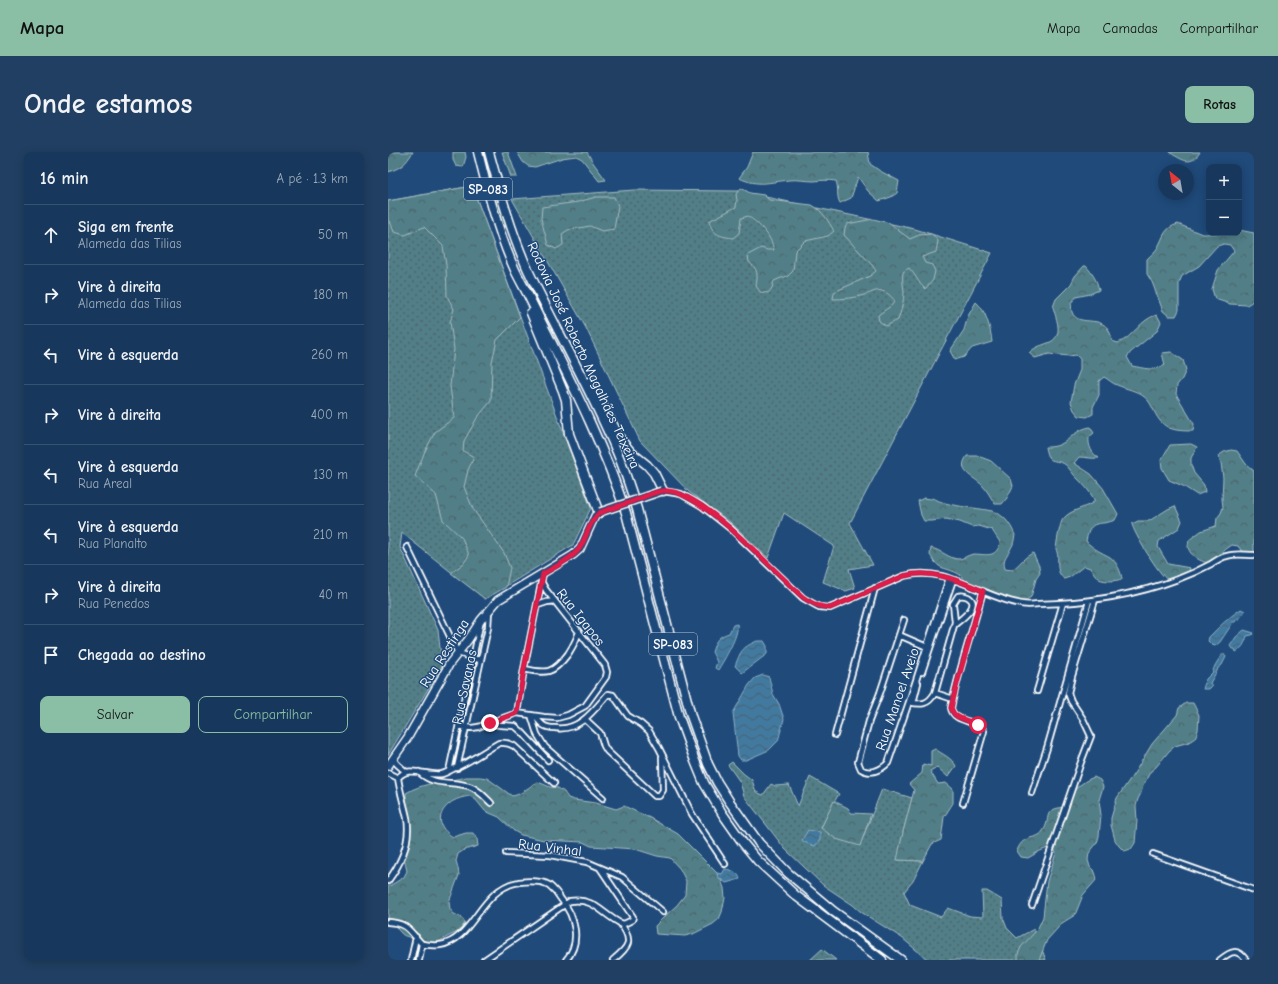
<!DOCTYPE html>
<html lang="pt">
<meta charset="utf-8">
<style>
body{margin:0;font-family:"Comic Neue",sans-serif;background:#203f62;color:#f1f3f6}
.controls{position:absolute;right:12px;top:12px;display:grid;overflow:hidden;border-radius:8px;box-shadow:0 2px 10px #0003}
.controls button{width:36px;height:36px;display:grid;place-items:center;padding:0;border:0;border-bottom:1px solid #365272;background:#17385c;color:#f1f3f6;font:20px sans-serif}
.compass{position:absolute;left:770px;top:12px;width:36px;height:36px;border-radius:50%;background:#17385c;box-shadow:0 2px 10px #0003;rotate:329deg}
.stop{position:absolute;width:12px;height:12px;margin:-9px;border:3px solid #e11d48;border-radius:50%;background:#fff}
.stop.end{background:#e11d48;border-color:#fff;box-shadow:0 1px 4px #0008}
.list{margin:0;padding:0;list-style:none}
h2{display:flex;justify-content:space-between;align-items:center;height:52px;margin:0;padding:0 16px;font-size:17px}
h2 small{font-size:13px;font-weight:400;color:#9eacbb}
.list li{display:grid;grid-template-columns:26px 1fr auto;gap:12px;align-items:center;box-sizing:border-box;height:60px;padding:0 16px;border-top:1px solid #365272}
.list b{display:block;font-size:15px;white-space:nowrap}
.list p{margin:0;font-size:13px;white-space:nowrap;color:#9eacbb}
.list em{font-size:13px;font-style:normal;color:#9eacbb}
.actions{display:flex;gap:8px;padding:12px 16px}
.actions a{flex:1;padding:9px 0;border:1px solid #8abfa5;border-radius:8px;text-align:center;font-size:14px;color:#8abfa5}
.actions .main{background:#8abfa5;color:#111}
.icon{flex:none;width:22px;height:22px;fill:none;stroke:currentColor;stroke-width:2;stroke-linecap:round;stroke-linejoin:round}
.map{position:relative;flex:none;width:866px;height:808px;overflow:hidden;border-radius:8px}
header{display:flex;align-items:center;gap:24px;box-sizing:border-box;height:56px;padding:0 20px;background:#8abfa5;color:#111}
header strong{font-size:19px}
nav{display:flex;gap:22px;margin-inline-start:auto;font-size:14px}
.intro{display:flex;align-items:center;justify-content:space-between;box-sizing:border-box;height:96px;padding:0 24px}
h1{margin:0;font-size:28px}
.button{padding:10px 18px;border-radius:8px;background:#8abfa5;color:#111;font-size:14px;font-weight:700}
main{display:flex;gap:24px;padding:0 24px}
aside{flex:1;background:#17385c;border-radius:8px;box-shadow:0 2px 10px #0003}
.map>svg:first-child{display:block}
.grass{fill:url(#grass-dots);stroke:#a8bec3}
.forest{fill:url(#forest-crowns);stroke:#a8bec3}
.water{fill:url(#water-waves);stroke:#8eafc5}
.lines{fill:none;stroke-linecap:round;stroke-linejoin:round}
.minor-casing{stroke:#fff;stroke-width:8}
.primary-casing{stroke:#fff;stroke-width:10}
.motorway-casing{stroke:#fff;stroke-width:11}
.minor{stroke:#1f4a7a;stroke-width:4.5}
.primary{stroke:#1f4a7a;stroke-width:7}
.motorway{stroke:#1f4a7a;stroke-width:8}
.primary-bridge-casing{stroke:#fff;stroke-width:10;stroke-linecap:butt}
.primary-bridge{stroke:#1f4a7a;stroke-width:7}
.route{stroke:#e11d48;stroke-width:5}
.labels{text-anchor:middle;stroke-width:3;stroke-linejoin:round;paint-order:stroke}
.shield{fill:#1f4a7a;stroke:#bcc9d7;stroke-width:1}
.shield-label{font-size:13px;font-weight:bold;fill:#fff}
.street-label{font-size:14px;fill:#fff;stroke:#1f4a7a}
</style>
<header>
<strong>Mapa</strong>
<nav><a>Mapa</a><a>Camadas</a><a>Compartilhar</a></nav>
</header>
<div class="intro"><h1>Onde estamos</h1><a class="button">Rotas</a></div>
<main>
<aside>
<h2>16 min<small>A pé · 1.3 km</small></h2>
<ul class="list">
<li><svg class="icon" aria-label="ahead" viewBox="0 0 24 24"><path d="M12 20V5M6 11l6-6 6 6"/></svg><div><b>Siga em frente</b><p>Alameda das Tilias</p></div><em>50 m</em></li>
<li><svg class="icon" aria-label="right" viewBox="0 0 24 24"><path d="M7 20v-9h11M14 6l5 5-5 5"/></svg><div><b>Vire à direita</b><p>Alameda das Tilias</p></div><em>180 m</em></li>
<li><svg class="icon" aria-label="left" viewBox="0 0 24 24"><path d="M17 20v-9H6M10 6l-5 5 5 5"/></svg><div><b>Vire à esquerda</b></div><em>260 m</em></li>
<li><svg class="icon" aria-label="right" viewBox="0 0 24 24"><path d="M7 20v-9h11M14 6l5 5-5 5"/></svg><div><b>Vire à direita</b></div><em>400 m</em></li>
<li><svg class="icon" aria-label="left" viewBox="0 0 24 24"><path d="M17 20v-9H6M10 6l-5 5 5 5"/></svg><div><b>Vire à esquerda</b><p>Rua Areal</p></div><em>130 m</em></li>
<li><svg class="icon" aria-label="left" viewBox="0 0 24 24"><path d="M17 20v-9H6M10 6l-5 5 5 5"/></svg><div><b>Vire à esquerda</b><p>Rua Planalto</p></div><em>210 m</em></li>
<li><svg class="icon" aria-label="right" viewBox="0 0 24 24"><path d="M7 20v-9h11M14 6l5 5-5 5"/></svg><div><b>Vire à direita</b><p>Rua Penedos</p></div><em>40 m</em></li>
<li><svg class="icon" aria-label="arrive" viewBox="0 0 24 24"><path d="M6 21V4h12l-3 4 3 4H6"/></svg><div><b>Chegada ao destino</b></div></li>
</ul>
<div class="actions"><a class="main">Salvar</a><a>Compartilhar</a></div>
</aside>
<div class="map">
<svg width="866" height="808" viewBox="0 0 866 808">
<defs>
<pattern id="grass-dots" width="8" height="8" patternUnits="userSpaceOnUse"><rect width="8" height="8" fill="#517e87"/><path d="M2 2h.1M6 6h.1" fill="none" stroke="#4e656a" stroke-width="1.8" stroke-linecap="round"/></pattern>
<pattern id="forest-crowns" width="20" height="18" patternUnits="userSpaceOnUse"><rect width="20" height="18" fill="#517e87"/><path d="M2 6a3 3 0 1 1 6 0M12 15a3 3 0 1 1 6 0" fill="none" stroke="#4e656a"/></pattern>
<pattern id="water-waves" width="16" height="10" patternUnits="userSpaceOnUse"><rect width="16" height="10" fill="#42799e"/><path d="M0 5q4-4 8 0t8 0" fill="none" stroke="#476275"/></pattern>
</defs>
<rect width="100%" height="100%" fill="#1f4a7a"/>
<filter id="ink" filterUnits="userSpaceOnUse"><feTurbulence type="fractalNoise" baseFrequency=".025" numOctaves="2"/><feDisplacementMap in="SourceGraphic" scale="8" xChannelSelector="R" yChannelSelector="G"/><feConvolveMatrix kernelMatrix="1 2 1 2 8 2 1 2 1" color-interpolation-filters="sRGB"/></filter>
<g filter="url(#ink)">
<path class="grass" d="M92,0h7l21,75 -6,2z
M84,34l119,322 -18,37 -88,54 -83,-66 -2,14 38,83 4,36 -54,89v-554z
M246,38l104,1 177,38 77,24 -142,270 23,42 -24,4 6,19 -9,3 -23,-9 11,-36 -50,-33 -16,45 -38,-36 -41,-30 -49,-51 -54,-113 -74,-129z
M344,610l12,12 8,6 4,12 7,3 8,-11 4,2 14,-1 9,21 12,-29 29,17 -5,8 -13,26 39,17 22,-56 30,9 -9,34 -5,28 25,1 -10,20 -9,11 6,13 31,12 7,-9 22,8 13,1 -1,-26h5l15,9 1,18 4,10 10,10 17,-9 12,31h-118l-26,-22 -41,-26 -8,-7 -30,-20 -38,-36 -41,-53 -4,-14 -12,-17z
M434,797l14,11h-26z"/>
<path class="forest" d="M0,0h25c-8,12 -10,15 -25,20z
M65,0h12l1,5 -3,10 -7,-1 -3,-6z
M114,0h6l9,25h-6z
M129,0h70l7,12 12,16 -7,1 -17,-22 -6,-3 -14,2 -27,9 -7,-1 -5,-4z
M365,0h115l2,12 10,7 19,10 -2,12 -6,4 -12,4 -11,-10 -10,-14 -7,21 -11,5c-4,-7 -1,-14 -4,-22 -8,-1 -14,-1 -22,0 -8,0 -17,-2 -25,-1 -20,2 -30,7 -50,-2l8,-11z
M781,0h31c-9,16 -19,7 -31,0z
M84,34l48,131 -23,23 -5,22 -1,39 -14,17 -13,23 -1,10 11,6 -6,13 -4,17 9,22 31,44 6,15 -4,19 -21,12 -34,-26 13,-10 5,-8 -7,-17 -19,-18 -7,-25 -21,-19 10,-25 10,-19 19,-14 -4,-32 4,-37 -4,-27 4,-13 -7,-13 -1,-31 -3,-19 -19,-19 -19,8 -11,-3 -4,-11 -2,-1v-19z
M353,36l9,5 14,2 5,5 43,5c11,6 16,16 22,26l-6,5 -23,5 -10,10 -2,20 -5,5 -7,2 -7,3 -2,7 -4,5 -8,-1 -4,-6c2,-11 2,-17 -7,-24l-1,-7 13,-7 6,2h7c-3,-15 -14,-25 -26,-34l-7,2 -2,15 -6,5c-14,-2 -20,-3 -24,-17l27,-14 1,-7 -1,-6z
M208,45h18l4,9 -4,23 -12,2 -12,-5 -22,4 -6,4 1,11 -7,4 -8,-4 -7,-26 1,-12 36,-5z
M485,67l17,4 9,8 11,8 9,-4 13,-1 6,7 -2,11 -14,5 3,6 7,2 3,6 -2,9 -8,9c-7,-6 -9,-14 -16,-21l-6,4c-1,7 0,12 1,19 0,10 -3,20 -6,29l-12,6 -7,-5 -1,-6 13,-9 4,-5c-3,-4 -8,-9 -13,-10 -6,-2 -12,3 -18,4 -10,3 -21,4 -31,4l1,-7 36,-16 6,-5 -4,-6 -28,-30 1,-7 2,-4z
M790,72l24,10 37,-1v-3l15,3v62l-1,6 -6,4 -17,-1 -15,-5 -3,-10 6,-19 16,-19 -4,-6 -6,-1 -7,2 -18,20 -17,10 -3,7v27l-3,6h-7l-6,-5 -11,-29 -5,-8v-15c4,-4 9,-8 11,-12 6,-11 6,-19 20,-23z
M696,114h2c6,7 11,14 13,24l-9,4 -14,3 -5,6c1,3 0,7 1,9 6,18 36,-3 40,29l6,2c16,-6 22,-24 39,-28l4,7 -4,9 -26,21 -4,5 5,9c12,2 22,6 33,-1l-3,-12 9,-1 12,8 3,10 -4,9 -5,6 -1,9 18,30 -1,7c-19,0 -30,-1 -39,-20 -3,-6 -5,-11 -11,-15 -7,-6 -17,-7 -26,-11 -4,-1 -9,-6 -13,-8l-5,4v14l-6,12v7l-6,3 -8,-1 -5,-6 -3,-8 3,-17 6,-15v-11l-4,-4 -7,1 -20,-2 -14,4 -6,-5c6,-6 11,-7 19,-10 17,-6 8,-24 5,-36l3,-8 15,-15 4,-8z
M588,150c10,8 15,28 16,40l-20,6 -8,9 -9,3 -5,-9 14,-21 4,-14z
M702,275l4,6 -5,4c-1,9 3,17 10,21 -8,1 -13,-1 -20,-1l-5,6 17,11 12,14 15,26 -3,6c-17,7 -24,-3 -29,21 7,8 15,11 24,16 7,5 11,15 12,22 -6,2 -17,3 -23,0 -4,-3 -6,-8 -9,-11l-6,-2 -14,11 -6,2c-2,-2 -3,-3 -4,-5 -4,-7 -1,-15 -3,-22 0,-1 -1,-2 -1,-3 0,-3 4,-27 7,-30 8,-10 22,-10 32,-18 -5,-10 -12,-17 -20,-25 -3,-3 -5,-7 -8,-10 -10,-9 -19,1 -22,-19 24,1 24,-16 45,-20z
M803,292l6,3 -6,11v7l3,8 10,12 1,7 -8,3 -14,-9 -14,-6 -7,-12 -1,-8 9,-15z
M843,298l6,1 9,13 8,7v83l-11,-1 -5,-7 -6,-1c-9,5 -14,13 -23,18 -8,-1 -19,-7 -21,-16 0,-1 1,-7 1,-7l12,-9 15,-5 1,-8 4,-5 2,-6 -1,-8 1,-21 -2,-15 -3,-7 6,-4z
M579,304h11l13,5 20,18 2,7 -6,12 -5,6h-7c-4,-6 -8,-14 -13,-19 -9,-9 -26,-13 -15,-29z
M536,346l7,1 2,-1c15,9 41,9 59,13 12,4 18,12 23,24 -1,4 -1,9 -4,13 -4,9 -9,10 -6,21l7,1c8,-6 12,-13 21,-17l6,13 1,7 -4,6 -5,18 -6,4c-14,-2 -33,-6 -45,-12 -4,-2 -10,-5 -14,-8 -3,-3 -5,-6 -9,-8 -15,-7 -17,-2 -27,-18l1,-7c10,2 19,11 27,11 5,0 10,-4 15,-5 13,0 24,5 27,-12l-8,-12 -13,-4 -7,1 -12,-5 -14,-3 -14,2h-8l-3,-6 -3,-14z
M787,354l7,15 -3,7 -20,13 -1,6 10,17 22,4 -2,7c-6,3 -13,7 -21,4 -7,-3 -34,-47 -35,-55l6,-3h11l19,-12z
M798,551h7l6,12 -1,15 -3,8 -6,4 -14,4 -6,5 -13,16 -6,5 -7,14 -2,7 -3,6 -2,7 1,14 -2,23 -4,6 -7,2 -5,-5 -4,-6 -4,-15v-7l6,-20 18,-26 17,-28 25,-29 2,-7z
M547,597c7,5 17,9 21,17l-8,11 -11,-10 -7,4 8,13 8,-1 7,6v14l-9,14 -3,23 -9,4 -9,17 -26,-1 6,-28 11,-42 -5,-6 13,-11 1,-9 8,2v-15z
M78,625h14l7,1 25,18c12,-2 15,-9 26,-14l12,5 8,1 6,4 4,6 6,2 22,3 20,6 8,-3 26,12 28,16 41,41 5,13 1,10 -3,14 -3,7 -6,5 -20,10 -8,2 -29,-2 -1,-8 10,-10 12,-11 8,-10 1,-14 -6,-12 -10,-11 -13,-2 -22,-7 -44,-3 -8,-4 -39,-2 -23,-5 -7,-4 -15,-14 -14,-6 -9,-11 -6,-4c-7,1 -15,3 -21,8 -13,11 -11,24 4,33l13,-4h7l4,6 1,7 -14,4 -6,4 -2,7 2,7 1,7 -10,27 1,7 4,5 7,3 4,5c-3,9 -8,10 -16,14 -17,10 -21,9 -38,2 -3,-2 -6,-1 -9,-4 -5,-4 -7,-10 -10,-15l-4,-1v-31l16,-10 3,-6 -3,-13 3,-29 -1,-36c18,-11 40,-11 60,-16z
M706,625l6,3 3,7 -4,13 2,15 -2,21 -2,7 -8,10 -1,7 2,7 5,5 2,7 -14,16 -8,20 -13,8 -5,6 -10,11 -8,20h-21v-6l3,-7 16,-17 6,-13 4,-36 9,-28 -3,-7 -13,5 -12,7 -7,-1 -4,-6c6,-18 20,-10 26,-20 9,-13 -2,-21 21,-24 7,-15 15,-24 30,-30z
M446,649l14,7 3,5 20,1 -11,32 -24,-7 -15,-11z"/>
<path class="water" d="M853,457l4,2 -6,8h-2l-2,3h-4l1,2 -12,18 -5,4 -3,-1 -4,-4 1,-4c11,-11 20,-20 32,-28z
M349,472c3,10 -13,36 -19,46l-3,-2 2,-6 -5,-10c4,-12 5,-15 17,-19l4,-8z
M856,478l10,3 -2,2 -5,1c-2,7 -5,13 -11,16l-1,-3h-3l-2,-3 6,-9z
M369,489h7l3,5v8l-25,19 -7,-7c6,-15 6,-18 22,-25z
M836,501l2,4 -4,8 -4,3 -1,3 -7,12 2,3 -3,3h-6l3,-10 7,-7c0,-5 7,-15 11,-19z
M375,523l6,2 4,17 6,10 5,15 -6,22 -9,9 -23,10h-5l-3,-4 -5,-43 16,-28 6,-7z
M420,678l12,2v8l-5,6 -11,-4 -2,-2z
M337,717c7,1 13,3 15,10l-14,4 -8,-6 -1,-4 5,1z"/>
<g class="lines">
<defs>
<path id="minor" d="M275,339l18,3 21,12 29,23 72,69 16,9 11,1 74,-32c41,-11 75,19 113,27 6,2 14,2 21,1 48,-1 95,-8 140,-25 11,-4 22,-9 33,-15 5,-3 10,-7 16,-8 8,-3 18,-1 27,-1
M19,395l51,106 22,7
M150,453l9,-3 8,-1
M516,468l-24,73 -11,28 -11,41 3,7c9,6 20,1 27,-6l21,-61 40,-124
M511,483l28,12
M136,517c23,5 29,5 44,-15 5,-8 9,-14 11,-23
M534,520l31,-92
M649,539l26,-88
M547,541l18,6
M521,550c12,3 19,3 26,-9l20,-71 -2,-18 5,-8c4,-1 6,-1 10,1 14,8 -8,23 -14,28
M525,551l5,-20
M129,561l7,-44 19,-95
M143,563l6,19 8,13 58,51
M146,564c3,2 6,7 9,9 3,2 8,3 12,3 24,4 39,-18 53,-34l5,1 15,21 13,8 8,7 10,17 33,66 33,50
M197,567l15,14 4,13 3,5 48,45h4l4,-6 -1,-33
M102,571l10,2 15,1 7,6 26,28
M71,574l13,2 6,-1 39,-14 27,4 13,1 11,-3 17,-9 21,-29 1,-5 -2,-7 -59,-75 -4,-7
M447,583l40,-147
M5,607l4,5 9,8
M69,616l31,-140 1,-17
M61,619l31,-146
M31,620c16,15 31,8 50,14 9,3 15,10 22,17
M0,621l10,5
M10,626c10,-14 30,-1 44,-4 4,-1 7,-3 11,-5 17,-7 30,-17 46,-26 6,-1 10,0 15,3l40,37
M644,641l15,-45 42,-147
M575,651l21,-72c-6,-12 -30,-7 -33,-23 8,-40 22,-78 32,-117
M118,701l44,2 37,7 35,15 41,35
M765,702l101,36
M0,729c14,-19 23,-40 19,-63 -3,-14 -7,-26 -9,-40
M644,753l49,-143 10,-26 -8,-17 -12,-18 -3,-8 4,-17 23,-76
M0,770c20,1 21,9 34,22
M34,792c6,1 13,2 18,1 34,-5 40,-57 79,-63 9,-1 21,-2 30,3 5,4 9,9 12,14 14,17 21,43 5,61
M23,808l5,-23
M31,808l3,-16
M96,808l86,-59c23,-4 31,12 50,22l4,1 8,-4 1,-3 -33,-49
M225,808c16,-13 21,-19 7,-37
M832,808c11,-9 17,-12 26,0"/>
<path id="primary" d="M0,614l20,-29 42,-74 18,-23 13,-20 17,-20 75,-45 7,-6 15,-33 5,-4"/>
<path id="motorway" d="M90,0c10,40 20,81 37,118 5,11 12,22 17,33 34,69 70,137 94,210l53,204 16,44 9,22 18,30 21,30 15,18 37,34 87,65
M101,0c11,40 22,80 39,118 29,61 63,120 89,182 8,19 14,38 20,57l54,207 17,48 9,18 12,19 30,42 29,30 45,38 68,49
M143,161l32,78 3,9 3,34 30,79
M202,230l31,58 10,12 16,13 7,8 9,18"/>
</defs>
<use href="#minor" class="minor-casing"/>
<use href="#primary" class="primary-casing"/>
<use href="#motorway" class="motorway-casing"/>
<use href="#minor" class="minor"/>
<use href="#primary" class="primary"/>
<use href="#motorway" class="motorway"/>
<defs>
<path id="primary-bridge" d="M212,360l62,-21"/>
</defs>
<use href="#primary-bridge" class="primary-bridge-casing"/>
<use href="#primary-bridge" class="primary-bridge"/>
</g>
</g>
<g class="lines" filter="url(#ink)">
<path class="route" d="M102,571l27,-10 7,-44 19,-95c10,-6 29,-15 36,-25 8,-11 9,-26 20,-36 13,-5 26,-9 40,-14 7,-3 15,-7 23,-8 33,-5 99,67 123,89 14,14 24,26 45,28l74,-32c27,-7 54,4 79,15l-25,89 -7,28 3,6 4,3 20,8"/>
</g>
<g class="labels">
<g class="shield">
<rect x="76" y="26" width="48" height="22" rx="3"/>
<rect x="261" y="481" width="48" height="22" rx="3"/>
</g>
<g class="shield-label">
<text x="100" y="42">SP-083</text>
<text x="285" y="497">SP-083</text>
</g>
<g class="street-label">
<text transform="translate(196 203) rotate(65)" y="5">Rodovia José Roberto Magalhães Teixeira</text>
<text transform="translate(193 465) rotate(52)" y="5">Rua Igapos</text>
<text transform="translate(56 501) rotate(-57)" y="5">Rua Restinga</text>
<text transform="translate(76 535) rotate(-78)" y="5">Rua Savanas</text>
<text transform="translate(509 547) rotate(-71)" y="5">Rua Manoel Aveio</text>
<text transform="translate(162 695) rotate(7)" y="5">Rua Vinhal</text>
</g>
</g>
</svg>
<div class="controls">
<button>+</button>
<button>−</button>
</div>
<svg class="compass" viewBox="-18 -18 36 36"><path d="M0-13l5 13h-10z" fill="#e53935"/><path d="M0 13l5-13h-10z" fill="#9eacbb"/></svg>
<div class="stop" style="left:590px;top:573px"></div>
<div class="stop end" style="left:102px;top:571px"></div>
</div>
</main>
